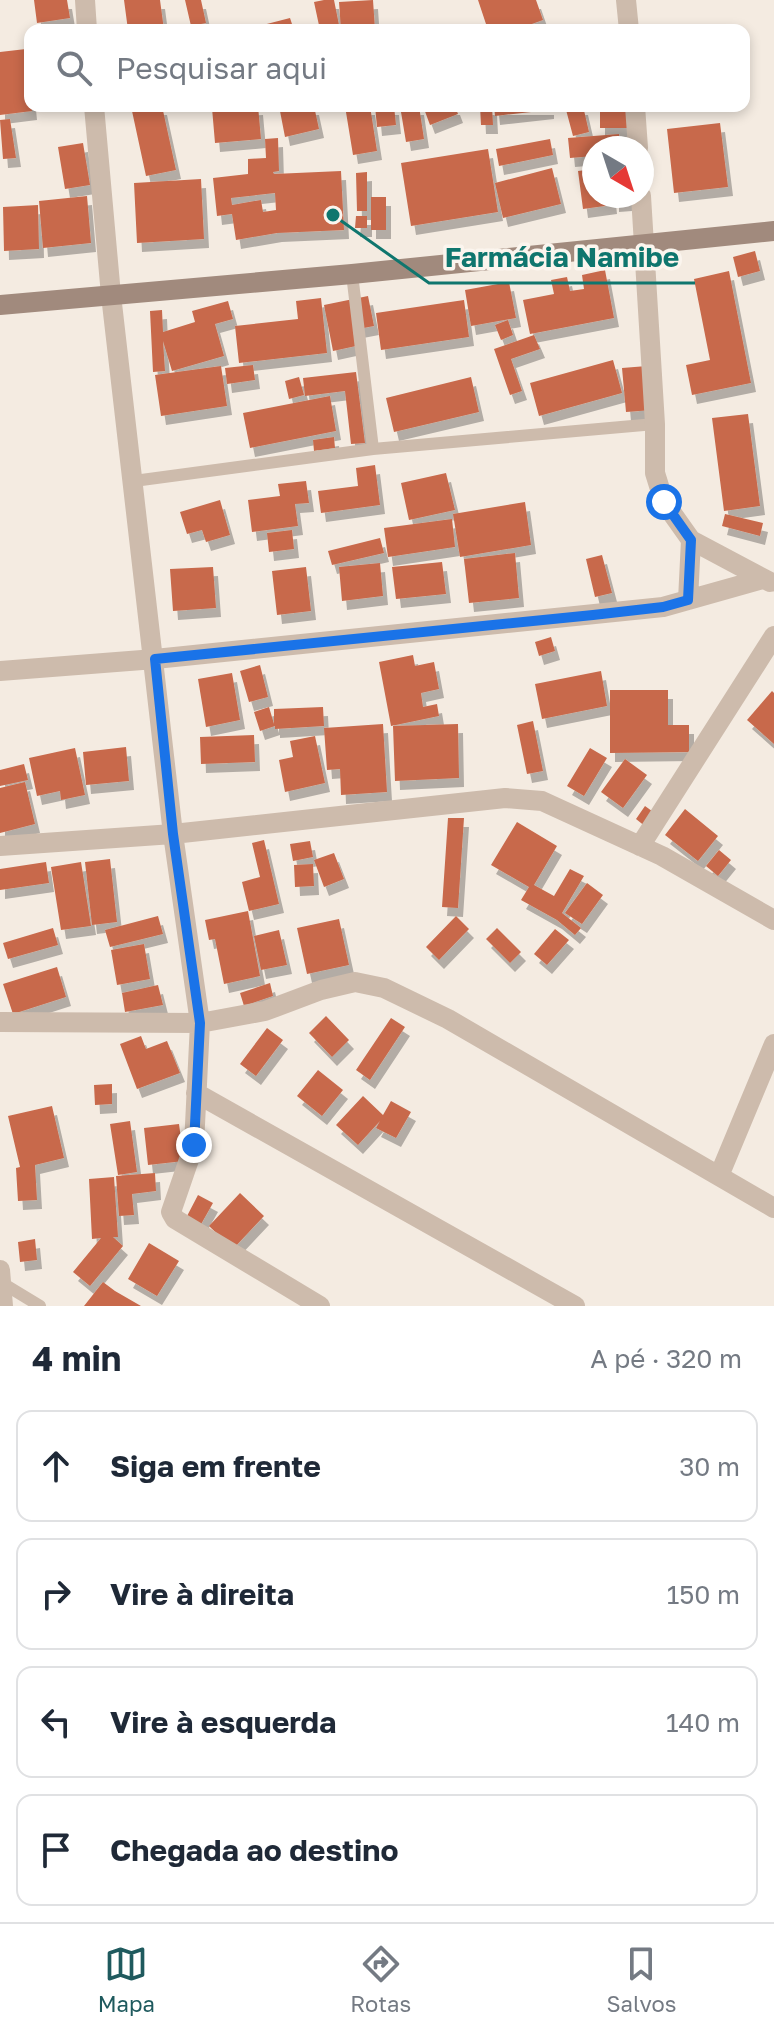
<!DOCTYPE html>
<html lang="pt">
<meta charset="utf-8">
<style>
body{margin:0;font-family:"Golos Text",sans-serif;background:#f6f6f7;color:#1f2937}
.compass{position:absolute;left:582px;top:136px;width:72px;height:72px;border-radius:50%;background:#fff;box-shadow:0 4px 12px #0003;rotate:141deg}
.stop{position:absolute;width:24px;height:24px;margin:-18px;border:6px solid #1a73e8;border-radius:50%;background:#fff}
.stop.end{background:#1a73e8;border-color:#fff;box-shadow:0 2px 8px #0008}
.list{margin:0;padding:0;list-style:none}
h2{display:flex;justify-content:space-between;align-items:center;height:104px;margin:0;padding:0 32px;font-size:34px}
h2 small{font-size:26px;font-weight:400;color:#747a83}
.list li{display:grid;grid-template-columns:52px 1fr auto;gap:24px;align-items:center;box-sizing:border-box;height:112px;margin:0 16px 16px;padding:0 16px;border:2px solid #e0e1e3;border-radius:16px}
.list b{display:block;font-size:30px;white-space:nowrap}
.list em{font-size:26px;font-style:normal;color:#747a83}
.icon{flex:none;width:44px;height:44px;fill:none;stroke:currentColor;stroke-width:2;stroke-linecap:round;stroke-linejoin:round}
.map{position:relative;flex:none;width:774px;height:1306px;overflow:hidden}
.search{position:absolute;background:#fff;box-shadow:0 4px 12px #0003;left:24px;right:24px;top:24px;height:88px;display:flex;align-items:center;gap:20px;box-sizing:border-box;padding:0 28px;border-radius:16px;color:#747a83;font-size:30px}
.sheet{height:616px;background:#fff}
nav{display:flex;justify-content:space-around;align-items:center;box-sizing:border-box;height:112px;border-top:2px solid #e0e1e3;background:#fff;font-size:22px;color:#747a83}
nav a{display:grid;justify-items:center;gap:4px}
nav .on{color:#1f5a5e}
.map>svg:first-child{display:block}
.building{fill:#c8694b;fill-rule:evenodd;filter:url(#shadow)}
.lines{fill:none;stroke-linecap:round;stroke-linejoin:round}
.lane{stroke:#cdbbac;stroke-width:12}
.street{stroke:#cdbbac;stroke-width:20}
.secondary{stroke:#a18a7d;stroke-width:20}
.route{stroke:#1a73e8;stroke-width:10}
.leader{fill:none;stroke:#0f766e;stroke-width:3}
.callout-dot{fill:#0f766e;stroke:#fbf5ee;stroke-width:3}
.callout-label{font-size:28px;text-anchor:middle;font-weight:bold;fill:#0f766e;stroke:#fbf5ee;stroke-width:7;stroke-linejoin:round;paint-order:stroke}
</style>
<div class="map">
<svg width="774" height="1306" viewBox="0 0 774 1306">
<defs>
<filter id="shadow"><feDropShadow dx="5" dy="9" stdDeviation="0" flood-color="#0004"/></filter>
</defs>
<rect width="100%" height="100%" fill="#f4ebe1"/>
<path class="building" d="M34,0h33l3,18 -33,5z
M124,0h36l4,30h-36z
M185,0h16l5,23 -15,3z
M324,0h10l6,30h-20l-6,-28z
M373,0l2,30h-34l-2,-28z
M478,0h58l7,20 -28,10h-27z
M290,18l4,12h-34l-1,-4z
M226,25v5h-29v-2z
M26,49l6,62 -32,4v-63z
M155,106h7l14,64 -30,6 -14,-65z
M258,106l3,33 -46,4 -3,-35z
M279,106h35l5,23 -34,8z
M345,106h25l7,45 -24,4z
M375,106h19l2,19 -19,2z
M400,106h19l5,33 -18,3z
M423,106h32l3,8 -28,11z
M480,106h12l1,19h-12z
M494,106h55v4l-54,6z
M565,106h18l6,26 -16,4z
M600,106h29v22h-29z
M10,119l6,39 -13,1 -3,-39z
M720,123l8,64 -54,6 -7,-64z
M619,134l1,14h-26v8l-24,2 -2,-20z
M278,138l1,33 -6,1 1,2 67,-3 3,59 -67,3 -41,7 -4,-26 -15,2 -4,-38 35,-4v-15l18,-1 -1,-19zM275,193l1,17 -13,2 -2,-12 -29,5 -1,-7z
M550,139l3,16 -54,11 -3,-17z
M83,143l7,42 -25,4 -7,-42z
M488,149l10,63 -87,14 -10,-63z
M552,168l9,36 -58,14 -8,-35z
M594,169v27h17l1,9 -29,4 -5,-38z
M367,172v39h-10l-1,-38z
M201,179l3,60 -67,4 -3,-60z
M87,196l4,47 -48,5 -4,-47z
M614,196h26v5l-26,2z
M371,197h15v33h-15z
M38,205l1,44 -35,2 -1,-44z
M356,216h11v12h-12z
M755,251l5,20 -22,6 -5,-20z
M605,270l9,48 -84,16 -7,-34 31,-6 -3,-14 16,-3 3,14 14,-2 -2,-14z
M729,271l22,112 -59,12 -6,-30 24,-5 -16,-81z
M509,282l7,36 -45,8 -6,-36z
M368,296l6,30 -21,4 3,16 -23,5 -9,-46z
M321,298l6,55 -88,10 -4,-37 63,-7 -2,-18z
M464,300l5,37 -88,13 -5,-37z
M228,301l5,18 -18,5 9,32 -52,15 -9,-30 2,30 -12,1 -3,-61 12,-1 1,22 32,-10 -3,-11z
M508,320l5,15 -12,5 -6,-15z
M534,335l6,14 -29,10 11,32 -12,4 -16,-46z
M613,360l9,33 -83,23 -9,-33z
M253,365l2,15 -28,4 -2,-16z
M221,366l6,40 -66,10 -6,-41z
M647,366l5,44 -26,2 -4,-44z
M356,372l9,71 -14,1 -6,-53 -40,5 -2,-18z
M299,377l5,18 -15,4 -4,-18z
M471,377l8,35 -85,20 -8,-34z
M330,396l6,35 -86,17 -7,-35z
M748,414l12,92 -36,5 -12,-93z
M334,437l1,11 -21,3 -1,-11z
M375,465l5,40 -59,8 -3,-22 40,-5 -2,-18z
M446,473l9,37 -46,10 -8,-37z
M306,481l3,22 -14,1 3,22 -46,6 -4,-32 32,-4 -2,-12z
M220,500l10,35 -24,7 -4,-12 -15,4 -7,-22z
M525,502l6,43 -71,12 -7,-43z
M725,514l38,9 -3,13 -38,-10z
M452,519l3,28 -67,10 -4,-29z
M292,530l2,19 -25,3 -2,-19z
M380,538l4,15 -52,12 -4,-14z
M515,553l4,45 -50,5 -5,-44z
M602,555l10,38 -17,4 -9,-38z
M442,562l4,32 -50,5 -4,-32z
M380,563l3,33 -41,5 -3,-34z
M213,567l3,41 -43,3 -3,-42z
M306,567l5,44 -34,4 -5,-44z
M551,637l4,14 -16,5 -4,-14z
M413,655l2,11 19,-4 5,27 -18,4 2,14 14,-3 2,12 -48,10 -12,-64z
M260,665l8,32 -19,5 -9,-31z
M601,671l6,35 -65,13 -7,-35z
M232,673l8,47 -34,7 -8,-48z
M610,690h58v35h21v27l-79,1z
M772,691l2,2v51l-27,-24z
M269,707l5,17v-15l49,-2 1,19 -49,3v-3l-15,5 -6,-19z
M533,721l10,50 -16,3 -10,-49z
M383,724l4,68 -46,3 -1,-26 -13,1 -3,-42z
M458,724l1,54 -64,3 -2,-55z
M254,735l1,27 -54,2 -1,-27z
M315,736l10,47 -40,9 -6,-32 14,-3 -3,-16z
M126,747l3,34 -43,4 -3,-33z
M75,748l10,47 -24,5 -1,-9 -23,5 -8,-38z
M590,748l17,10 -23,38 -17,-10z
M625,759l22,16 -24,33 -22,-16z
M24,764l4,16 -28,6v-16z
M25,782l10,42 -35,9v-45z
M645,806l11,8 -10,13 -10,-8z
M685,809l33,27 -20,25 -33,-26z
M448,818h16l-6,90 -16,-1z
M517,822l40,24 -23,39 20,11 16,-27 14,7 -22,37 19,15 -6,7 -18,-15 -36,-20 8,-13 -38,-22z
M264,840l15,64 -30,7 -7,-29 18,-5 -8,-34z
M310,841l3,16 -20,4 -3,-17z
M719,850l12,10 -13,16 -12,-10z
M334,853l10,26 -20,8 -10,-27z
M110,859l7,63 -25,3 -7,-63z
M46,862l3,21 -49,7v-21z
M81,862l10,64 -30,4 -10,-63z
M313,864l1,22 -19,1 -1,-22z
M587,883l16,12 -21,29 -17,-11z
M248,911l12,65 -36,8 -9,-45 -6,1 -4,-20z
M158,916l5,18 -53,13 -5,-17z
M456,916l13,13 -30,31 -13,-13z
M339,919l10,46 -42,9 -10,-46z
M53,928l5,17 -50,14 -5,-16z
M497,928l24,24 -11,11 -24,-24z
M555,929l14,11 -22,25 -13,-11z
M279,930l8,35 -26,5 -7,-34z
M144,944l6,35 -33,6 -6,-35z
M57,967l9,30 -53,17 -10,-30z
M270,983l3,13 -29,10 -4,-13z
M158,985l5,20 -38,7 -3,-19z
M326,1016l23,24 -17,17 -23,-24z
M391,1018l14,9 -35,53 -14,-10z
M267,1028l16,12 -27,36 -16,-12z
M141,1036l5,13 21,-8 13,32 -43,16 -17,-45z
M318,1070l25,20 -21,26 -25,-20z
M112,1084v20l-17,1 -1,-20z
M363,1096l20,19 8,-14 20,11 -15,26 -20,-10 4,-7 -22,24 -22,-20z
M52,1106l12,52 -29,7 2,35 -19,1 -2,-33 4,-1 -12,-51z
M130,1121l7,51 -19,3 -8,-51z
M179,1124l5,37 -36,4 -4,-37z
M155,1173l1,18 -24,3 2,21 -15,1 -3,-40z
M114,1177l4,60h-5l10,9 -33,40 -17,-14 28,-34 -9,1 -3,-60z
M240,1193l24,23 -31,33 -24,-23z
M198,1195l15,8 -13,23 -14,-8z
M35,1239l2,21 -17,2 -2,-20z
M149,1243l30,18 -22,35 -29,-17z
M103,1282l12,9 26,15h-57z"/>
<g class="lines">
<path class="lane" d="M352,274l21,175
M134,481l239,-32 282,-25
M2,1283l38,23"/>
<path class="street" d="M85,0l2,30
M626,0l3,30
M94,106l17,189 62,539 27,189 -6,122 -23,67 4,7 145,87
M635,106l3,42
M641,196l14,228v49l9,29 27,38 79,42
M688,600l3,-60
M0,671l155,-12 508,-52 100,-28
M0,846l173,-12 332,-36 37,3 120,55 112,64
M640,846l134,-210
M0,1022l200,1 65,-12 56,-21 34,-8 29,6 64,31 326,189
M196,1093l379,213
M719,1176l55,-132
M0,1270l3,36"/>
<path class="secondary" d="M0,305l352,-31 422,-43"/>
</g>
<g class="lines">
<path class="route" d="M194,1145l6,-122 -27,-189 -18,-175 438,-44 70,-8 25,-7 3,-60 -27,-38"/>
</g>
<path class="leader" d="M333 215L429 283H695"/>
<circle class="callout-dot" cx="333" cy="215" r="8"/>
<g class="callout-label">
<text x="562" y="267">Farmácia Namibe</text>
</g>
</svg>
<svg class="compass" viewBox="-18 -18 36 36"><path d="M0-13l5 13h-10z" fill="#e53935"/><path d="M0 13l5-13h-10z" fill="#747a83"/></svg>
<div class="stop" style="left:664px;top:502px"></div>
<div class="stop end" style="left:194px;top:1145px"></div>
<div class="search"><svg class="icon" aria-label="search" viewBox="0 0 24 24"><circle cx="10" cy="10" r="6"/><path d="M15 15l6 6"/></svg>Pesquisar aqui</div>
</div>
<section class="sheet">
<h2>4 min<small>A pé · 320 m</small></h2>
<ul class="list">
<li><svg class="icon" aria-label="ahead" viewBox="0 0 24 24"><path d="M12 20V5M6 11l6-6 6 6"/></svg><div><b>Siga em frente</b></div><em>30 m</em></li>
<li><svg class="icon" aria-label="right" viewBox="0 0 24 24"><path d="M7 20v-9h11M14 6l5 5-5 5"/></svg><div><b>Vire à direita</b></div><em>150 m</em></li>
<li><svg class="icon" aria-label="left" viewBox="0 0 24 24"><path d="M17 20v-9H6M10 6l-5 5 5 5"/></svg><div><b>Vire à esquerda</b></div><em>140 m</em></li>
<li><svg class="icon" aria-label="arrive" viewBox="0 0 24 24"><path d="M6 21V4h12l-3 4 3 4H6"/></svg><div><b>Chegada ao destino</b></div></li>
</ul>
</section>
<nav>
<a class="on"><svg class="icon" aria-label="map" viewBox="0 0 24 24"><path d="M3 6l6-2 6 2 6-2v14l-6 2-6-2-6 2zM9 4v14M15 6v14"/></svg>Mapa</a>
<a><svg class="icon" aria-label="directions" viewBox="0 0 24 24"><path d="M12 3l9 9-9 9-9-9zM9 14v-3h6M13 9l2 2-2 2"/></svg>Rotas</a>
<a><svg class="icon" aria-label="saved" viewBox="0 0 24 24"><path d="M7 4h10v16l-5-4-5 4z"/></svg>Salvos</a>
</nav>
